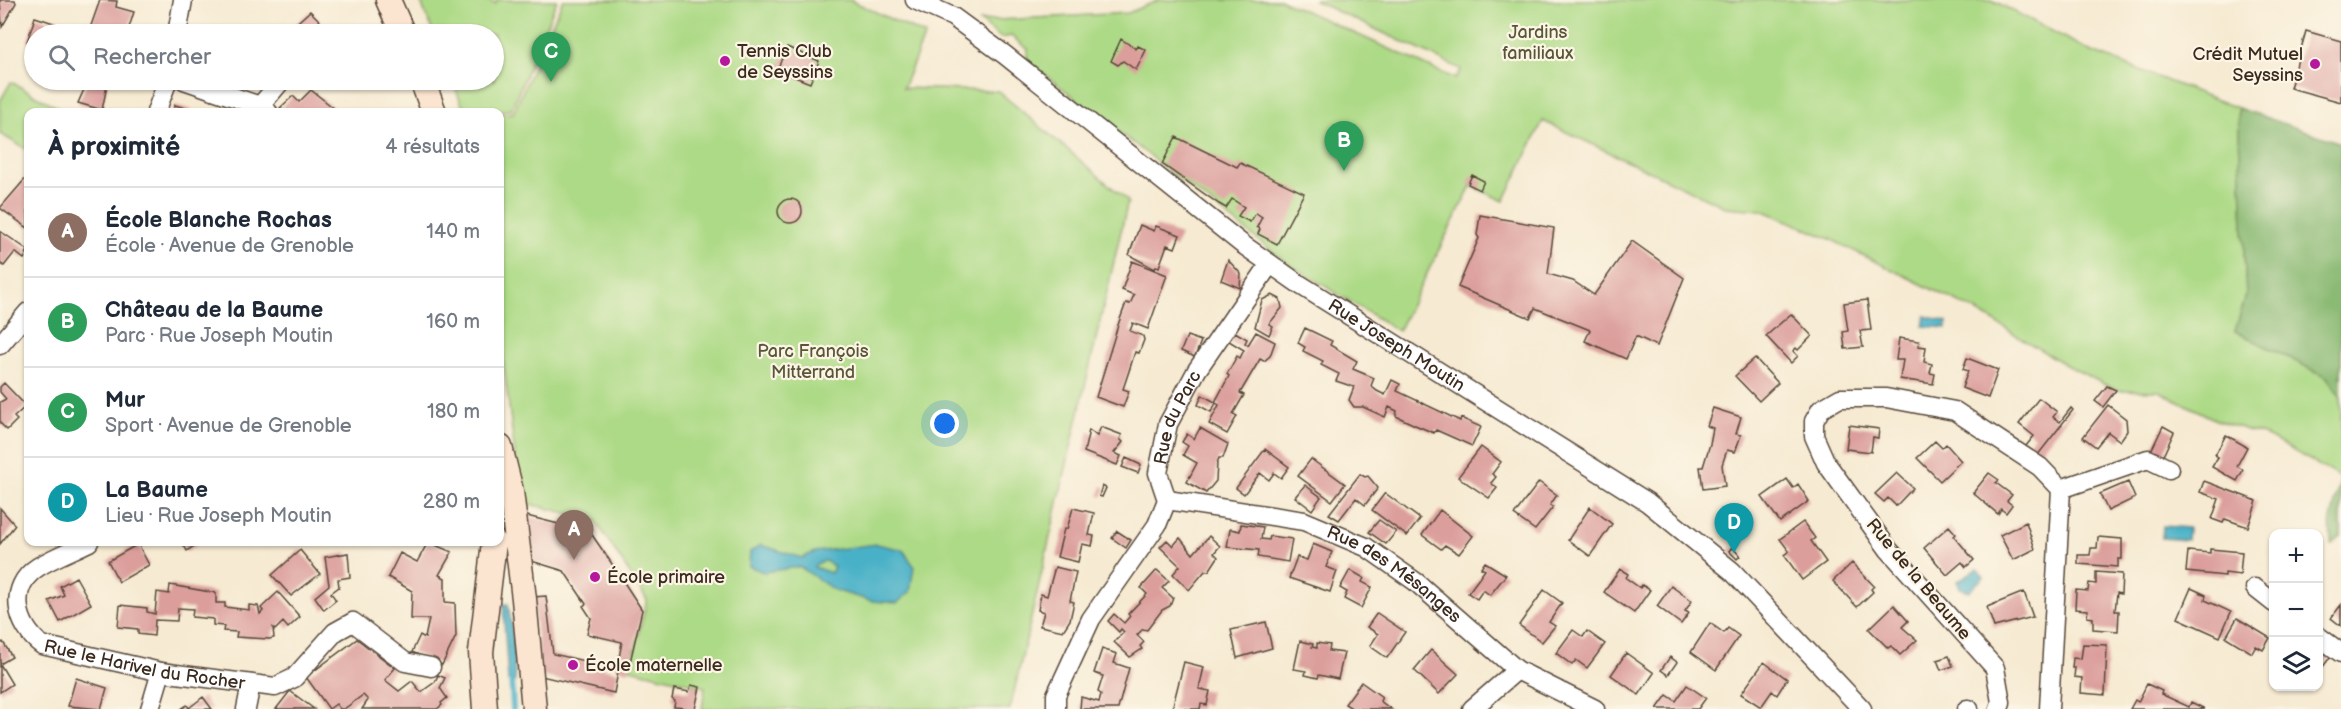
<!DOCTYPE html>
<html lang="fr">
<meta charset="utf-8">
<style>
body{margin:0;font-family:"Balsamiq Sans",sans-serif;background:#f6f6f7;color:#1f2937}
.controls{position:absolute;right:18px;bottom:18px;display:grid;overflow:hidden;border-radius:12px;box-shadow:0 2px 4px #0004}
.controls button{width:54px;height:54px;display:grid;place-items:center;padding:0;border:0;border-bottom:2px solid #e0e1e3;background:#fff;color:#1f2937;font:30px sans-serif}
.you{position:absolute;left:945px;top:424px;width:21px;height:21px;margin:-15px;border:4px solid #fff;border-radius:50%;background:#1a73e8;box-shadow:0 0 0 9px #1a73e833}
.badge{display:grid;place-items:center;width:39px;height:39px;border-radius:50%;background:#ea580c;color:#fff;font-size:20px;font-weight:700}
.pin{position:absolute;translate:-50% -50px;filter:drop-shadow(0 2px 3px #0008)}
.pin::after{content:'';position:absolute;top:32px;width:21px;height:18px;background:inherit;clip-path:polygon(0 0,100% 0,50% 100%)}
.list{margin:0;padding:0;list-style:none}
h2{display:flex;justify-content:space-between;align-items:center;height:78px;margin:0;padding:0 24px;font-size:26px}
h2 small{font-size:20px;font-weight:400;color:#747a83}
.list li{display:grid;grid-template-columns:39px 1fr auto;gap:18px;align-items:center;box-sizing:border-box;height:90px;padding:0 24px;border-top:2px solid #e0e1e3}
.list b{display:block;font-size:22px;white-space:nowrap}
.list p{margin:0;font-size:20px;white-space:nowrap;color:#747a83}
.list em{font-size:20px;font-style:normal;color:#747a83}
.icon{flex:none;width:33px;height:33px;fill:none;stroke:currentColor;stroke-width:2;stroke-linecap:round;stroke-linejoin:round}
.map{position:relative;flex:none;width:2341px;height:709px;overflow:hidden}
.search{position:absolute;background:#fff;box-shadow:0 2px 4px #0004;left:24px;top:24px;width:480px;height:66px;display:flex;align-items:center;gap:15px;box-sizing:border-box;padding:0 21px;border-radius:33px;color:#747a83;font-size:22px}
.panel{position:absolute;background:#fff;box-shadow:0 2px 4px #0004;left:24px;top:108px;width:480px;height:438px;border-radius:12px}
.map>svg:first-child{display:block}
.green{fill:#adda86;stroke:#748252;stroke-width:1.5}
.forest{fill:#8aba73;stroke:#627248;stroke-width:1.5}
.water{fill:#48b1c7;stroke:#426e72;stroke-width:1.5;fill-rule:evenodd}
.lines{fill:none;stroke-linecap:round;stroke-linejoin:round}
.stream{stroke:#48b1c7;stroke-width:6}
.building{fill:#db9e9b}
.street-casing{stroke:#574739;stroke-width:21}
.secondary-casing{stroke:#574739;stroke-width:27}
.street{stroke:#fff;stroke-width:18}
.secondary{stroke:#fce5d0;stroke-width:24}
.poi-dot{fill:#b5179e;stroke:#fcf5e5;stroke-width:2}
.labels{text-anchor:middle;stroke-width:4.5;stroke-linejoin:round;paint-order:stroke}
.park-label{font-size:18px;fill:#585638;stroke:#fcf5e5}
.poi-label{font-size:18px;fill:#3b2a1e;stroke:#fcf5e5;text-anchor:start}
.street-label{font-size:18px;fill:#3b2a1e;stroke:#fcf5e5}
</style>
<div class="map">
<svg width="2341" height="709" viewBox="0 0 2341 709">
<rect width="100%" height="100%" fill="#fcf5e5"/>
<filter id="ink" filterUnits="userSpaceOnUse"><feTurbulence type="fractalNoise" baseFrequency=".0167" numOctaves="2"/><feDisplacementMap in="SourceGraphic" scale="12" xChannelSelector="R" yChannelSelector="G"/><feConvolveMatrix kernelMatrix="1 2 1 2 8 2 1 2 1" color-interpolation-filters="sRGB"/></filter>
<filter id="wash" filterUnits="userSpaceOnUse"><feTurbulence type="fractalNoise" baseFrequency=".008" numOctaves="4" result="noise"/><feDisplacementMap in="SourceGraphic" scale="24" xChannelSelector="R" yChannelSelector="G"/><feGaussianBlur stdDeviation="1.35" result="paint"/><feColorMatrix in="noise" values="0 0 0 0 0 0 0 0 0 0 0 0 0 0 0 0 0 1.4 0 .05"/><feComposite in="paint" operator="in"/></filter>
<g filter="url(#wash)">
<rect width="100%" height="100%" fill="#f6ead2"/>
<path class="green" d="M420,0h67l8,4 2,-4h60l-46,110 -46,2 -13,-32h42v-46h-60z
M563,0h287l75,35 -22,53 95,3 130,110 -118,508h-308l3,-22 -75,-18 17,-69 -52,-80 -74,-18 -21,-167v-221l13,-1z
M1159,0h122l175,79 5,-10 -148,-69h679l98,51 148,57 8,188 -11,35 92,46 14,20v81l-72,-41 -53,-17 -57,-29 -43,-1 -52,-26 -84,-51 -154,-76 -64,-27 -37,-3 -182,-86 -39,80 -33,-15 -73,145 -109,-67 -263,-204 2,-11 -17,-13 -10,2 -21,-17 148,-8z
M11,82l55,30h-38v38l-28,-16v-33z"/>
<path class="forest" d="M2238,108l103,35v254l-14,-20 -92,-46 11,-35z
M2341,477v59l-10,9 -1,-22z"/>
<path class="water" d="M1925,316l22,6 -1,6 -23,-2z
M2163,526l25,2 -1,12 -25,-2z
M877,544l26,6 11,16 -4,26 -13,11 -26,-2 -37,-11 -34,-23 -37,5 -14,-6 1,-14 11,-7 41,13 13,-6zM825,561l9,5 -3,7 -17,-6 2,-3z
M1977,569l7,8 -15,14 -9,-3 -3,-7z
M503,604h5l5,31 2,46h-7z"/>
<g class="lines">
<path class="stream" d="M511,674l2,35"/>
</g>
<g id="blocks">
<path class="building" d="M0,0h15l1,3 -14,24z
M100,0l17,1 -1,6 18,5 -7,22 -26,-5 -2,5h-11z
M310,11l10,10 -2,3 10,10h-31l-6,-6z
M35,17l28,9 -3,8h-26v11l-7,-3z
M252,26l8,8h-16z
M2306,31l35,10v61l-51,-14z
M1121,39l15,10 2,-3 8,4 -10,20 -13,-9 -5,4 -7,-4z
M787,47l32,14 -9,22 -33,-13z
M80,80l28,1 -6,29 -24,-7 8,-18 -6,-3z
M311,90l24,19 -4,3h-46l-5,-4 13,-12 6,6z
M175,105l17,5 -1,2h-18z
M1176,137l61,30 3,-4 64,30 -27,51 -19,-10 2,-5 -3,-2 5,-10 -6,-4 -6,9 -12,-6 6,-9 -12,-8 -6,9 -7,-4 -57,-40z
M1472,175l12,6 -4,9 -12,-6z
M26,178l2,1v49l-28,-20z
M778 211a12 12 0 1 1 24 0a12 12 0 1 1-24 0Z
M1480,215l74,13 -6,46 25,7 21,14 38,-54 52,37 -27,68 -21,-10 -10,23 -41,-18 5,-11 -55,-22 -5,10 -72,-31 21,-49 -2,-3z
M1140,225l14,6 2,-5 24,9 -5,13 -8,-3 -8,22 -3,-1 -1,3 -26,-14z
M0,231l28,19 -4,9 -9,-7 -11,14 -4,-3z
M1228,260l13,14 -1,14 -19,-8z
M1132,261l35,14 -19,54 -15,-6 -3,8 13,5 1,4 -5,13 -4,-1 -6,19 -6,18 6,2 -6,16 -27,-10 23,-75 7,-19 4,1 4,-9 -12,-5z
M1272,295l8,4 2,9 -13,16 4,2 -4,9 -14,-8 7,-27z
M1867,300l4,30 -11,1 3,16 -18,2 -2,-17 5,-1 -4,-28z
M1791,314l21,22 -14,14 -2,-2 -3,3 5,5 -7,7 -25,-27z
M1305,328l27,13 -2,4 27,16 -4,8 21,9 -3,8 6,5 8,4 7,-15 8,4 -3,7 63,30 1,-3 20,9 -9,19 -36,-16 -2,3 -19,-8 -19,-9 1,-5 -8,-4 -4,10 -22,-10h-9l-5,-7 5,-13 -18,-6 3,-7 -18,-9 2,-4 -20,-10 2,-4 -7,-4z
M1235,332l12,7 -2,4 3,2 8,-13 19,10 -5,14 -6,5 -4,-2 -20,34 4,2 -11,19 4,2 -10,18 -18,-10 10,-19 -3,-2 -5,9 -13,-7 4,-10 13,7 14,-26 -2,-2 10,-18 3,2 4,-8 -15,-9z
M1187,336l14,5 -6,16 -14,-6z
M1899,338l20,3 -1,5 8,1 -2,15 8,2 -2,9 5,1 -2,10 -33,-5 3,-19h-7z
M1755,358l23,25 -19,18 -24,-25z
M1967,358l31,12 -10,28 -26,-10 6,-17 -5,-2z
M4,383l22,23 -12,11 3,3 -10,10 -7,-7v-21l6,-3 -6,-7v-5z
M2107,386l9,4 -13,17 -8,-6z
M2039,398l18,14 -4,5 7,5 11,-14 2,2 -36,46 -12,-9 9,-11 -15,-12z
M2108,405l18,14 1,12 -7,10 -12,-9 -12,15 -13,-10z
M1713,408l28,9 -5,17 5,1 -6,17 -8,-2 -5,15 3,21 -22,3 -3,-22h3l7,-23 3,-16 -6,-2z
M1849,425l30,4 -1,9 -5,-1 -2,15 -25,-3z
M2163,426l11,6 -12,26 -12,-5z
M1101,427l21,8 -2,4 3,3 -9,11 7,3 -4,9 -33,-13 5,-22 8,6z
M1200,428l28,16 -5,14h-4l-2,5 -1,18 -10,12 -19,-11 10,-19 -14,-8 5,-9 -6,-4 5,-8 7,5z
M2226,435l21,12 -10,19 6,4 -6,11 -25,-14 6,-10 -3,-2z
M1935,441l7,7 4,-4 15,17 -21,20 -23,-23z
M1481,447l20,15 -9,12 4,3 -5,6 6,5 -8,10 -31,-21z
M1265,449l24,18 -8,11 -7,-5 -5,7 -9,-7 -16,21 -8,-6z
M1126,458l15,7 -3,8 -16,-6z
M1311,459l34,25 -13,17 -34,-25z
M1897,473l16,15 -17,18 -8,-8 -4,4 -9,-8z
M1989,473l10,7 -3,3 16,12 -5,6 5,4 -6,8 -5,-4 -3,5 -25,-21z
M1360,474l5,3 3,-1 10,12 -13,17 -9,-7 -17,22 -10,-6z
M1787,479l6,9 5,-4 11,17 -29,21 -18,-25z
M2204,481l53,20 -9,26 -23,-8 -2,4 -11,-4 7,-20 -19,-7z
M1539,482l18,13 -7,10 3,2 -18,23 -21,-15z
M2128,482l7,16 -27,13 -8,-17z
M1305,485l16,12 -9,13 -17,-13z
M1102,486l4,2 -4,9 -3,-1z
M1385,493l35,26 -13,17 -35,-26z
M1590,507l22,17 -22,32 -22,-16z
M0,508l15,17 -15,19z
M1073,508l21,5 -5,22 5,1 -2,10 -10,-2 -4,18 -21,-5 7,-28h3z
M1440,510l33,26 -14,18 -14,-9 -4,4 -19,-14z
M523,515l67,17 20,29 32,49 -14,61 -11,-3 5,-26 -35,-8 4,-16 -8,-12 3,-2 -22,-33 -36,-11z
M1379,520l17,12 -10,12 -17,-12z
M1803,522l12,16 -4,3 15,21 -24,18 -18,-25 5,-4 -9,-12z
M2026,522l9,27 -22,11 -13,-25z
M1241,524l22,3 -2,12 8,1 1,-4 22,3 -4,23 -30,-5 1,-7 -32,-3 3,-18 10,2z
M1949,526l7,8 -2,2 20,24 -8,7 -4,-5 -15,13 -23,-27z
M1117,531l14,9 -5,8 -14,-10z
M1209,536l11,10 -6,7 4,4 -9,14h-4l-16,19 -16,-16 7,-8 -20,-19 7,-7 6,6 7,-8 13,16z
M2098,537l24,2v20h-4v8l-40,-3v-9h12l1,-7h6z
M182,542h17l-12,9z
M428,542l24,10 -13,23 6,3v24l10,1 1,33 -14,29 -30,-13 8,-17 5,3 4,-19h-18l1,-28 -24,-14 12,-24 17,9z
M138,544l11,21 -30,17 -11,-21z
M1313,544l19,8 -6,15 11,4 -7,21 -41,-14 8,-21 10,3z
M1732,547l8,9 -3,3 -8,-8z
M2210,549l32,3 -2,23 -15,-2v3l-39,-4 2,-21 22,2z
M300,550l20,24 -29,22 -19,-21z
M348,553l2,24 -12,2 1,8 -8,6 5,7 -12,10 -9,-13 14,-12 -4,-28z
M1485,562l21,13 -16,20 -7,-5 -6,9 -9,-6 17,-23 -4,-2z
M1852,563l22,23 -3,3 2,3 -16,15 -24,-26z
M1055,567l21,5 -6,29 4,1 -4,18 -7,11 -23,-5 4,-14 -6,-2 3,-16 6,2z
M1620,569l8,5 -2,4 14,10 2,-3 8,5 -16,23 -30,-21z
M1157,570l12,11 -7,7 11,10 -3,8 -8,4 -15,20 -4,-1 -6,6 7,7 -4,4 2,3 -12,8 -16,-15 10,-10 -3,-3 -2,3 -11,-11 6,-7 10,9 6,-7 -2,-2 19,-20 -6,-6z
M1350,570l14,8 -2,4 10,5 -11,21 -17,-9 3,-7 -7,-4z
M2096,572l26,2 -1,20 -4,-1 -2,18h4l-1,20 -25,-2v-11l-6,-1 1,-7 -13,-1 1,-19 12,1 1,-8 7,1z
M76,577l15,27 -31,18 -11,-21 15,-6 -4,-9z
M170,585l46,8v10h9v4l24,3v-5l9,1 2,8 3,-3 -2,-3 17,-16 22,25 -12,11 -5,-6 -8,8 -2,-2 1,10 -5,1 -33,-2 1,-5 -14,-1 1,-5 -11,-1v-6l-21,-2 1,-8 -15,-1 -1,13 -22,-1 -1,16 -16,-2v-5l-20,-2 2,-22 27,3v4l8,2 2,-22 12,2z
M1671,586l21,15 -7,10 4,2 -8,11 -24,-18z
M2191,588l15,7 -1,5 26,12 -11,25 -42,-19z
M1544,590l18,13 -13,19 6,4 -13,16 -23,-17z
M2024,592l9,25 -39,10 -7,-20z
M546,596l7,58 50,11v3l15,4 -4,21 -73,-17 -8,-79z
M1894,605l14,16 -6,6 15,13 -17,15 -9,-9 -3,2 -19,-19z
M2341,605v21l-10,-8z
M1377,613l28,19 -18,26 -17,-12 8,-12 -11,-7z
M2237,618l33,20 -7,12 -7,-4 -4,7 -26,-16z
M1266,622l6,26 -35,10 -6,-28z
M1710,623l14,10 4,-5 11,8 -23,34 -25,-18z
M1573,630l10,7 4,-6 18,13 -18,24 -11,-8 -4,5 -16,-12z
M357,639l38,29 -10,12 14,11 13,-10 9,11 14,-10 3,-7 7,3 -5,10 7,10 -6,5 1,2 -5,4h-75l6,-9 -5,-5 -19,14h-4l-4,-5 -7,5 -23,-32z
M1300,641l13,3 -1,3 5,1v-5l13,2 -1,6 15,2 -6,26 -19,-4 -1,3 -13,-3 1,-4 -12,-2z
M3,642l9,15 -12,7 12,20 -12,8v-48z
M2083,644l24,1 -2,50 -24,-2 1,-15 -8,-1 1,-9h-3l1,-10 8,1z
M2319,646l12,10 -12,16z
M1102,649l15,5 -3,9 15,5 -11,41h-38l1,-12 18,5 2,-8 -3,-2 5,-16 -9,-3z
M1431,650l27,24 -19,20 -25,-24z
M1626,653l28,20 -15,22 -28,-20z
M1949,656l4,10 -12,4 -4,-10z
M1670,657l7,5 -9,13 -7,-5z
M1184,662l20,5 -5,22 11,2 -3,14 -6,-1 -1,5h-28z
M1764,662l23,17 -10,16 -5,-4 -11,16 -20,-13z
M76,678l31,10 -6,21 -33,-3z
M1361,682l21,15 -2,4 11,8h-38l-8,-5z
M2147,684l15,7 -1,3 28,13 2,-5 14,7h-75l5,-9 3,2z
M691,685l9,2 -5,22 -21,-2 1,-6 -3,-2 2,-10 15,3z
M1687,685l19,13 -8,11h-41l10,-14 9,6z
M290,691l24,18h-38z
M203,697l9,12h-31l6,-4 2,3z"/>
</g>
</g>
<g filter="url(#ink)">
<use href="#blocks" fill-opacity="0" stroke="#574739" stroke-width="1.5"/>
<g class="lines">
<defs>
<g id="street">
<path id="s1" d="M915,0l38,17 52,38 237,189 57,40 348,218 85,69 130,138"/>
<path d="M177,34l6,-34"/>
<path d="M184,80l76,26 8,6"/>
<path d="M260,106l22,-26"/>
<path d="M156,112l12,-32"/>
<path d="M0,345l28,-33"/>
<path d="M2061,489l87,-30 21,10"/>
<path id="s2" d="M1167,500l137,21 62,26 50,35 101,88 78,39"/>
<path id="s3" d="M89,542c-16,8 -35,15 -51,25 -31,20 -22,59 4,78l119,27 114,15 19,-9 41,-46 18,-10 52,40 26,5"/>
<path d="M2255,588l19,15"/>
<path d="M2318,636l23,17"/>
<path d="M150,709l11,-37"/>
<path d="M246,709l5,-25"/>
<path id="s4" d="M1056,709v-14l35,-76 66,-94 10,-25 -9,-27 10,-49 29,-54 73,-106"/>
<path d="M1472,709l45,-39"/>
<path d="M1967,709h2"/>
<path d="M1999,709l2,-7 -6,-34 -106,-118 -63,-87 -12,-27v-15l7,-12 19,-11h46l69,13 85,56 21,22 -12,220"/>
</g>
<path id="secondary" d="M388,0l15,34
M422,80l12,32
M500,447l11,44 13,108 10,110
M485,709l-4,-57 13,-110"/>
</defs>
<use href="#street" class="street-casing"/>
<use href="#secondary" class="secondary-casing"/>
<use href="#street" class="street"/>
<use href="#secondary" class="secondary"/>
</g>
</g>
<g class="poi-dot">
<circle cx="725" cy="61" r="6"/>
<circle cx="2315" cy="64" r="6"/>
<circle cx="595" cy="577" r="6"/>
<circle cx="573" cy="665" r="6"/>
</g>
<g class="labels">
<g class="park-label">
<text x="1538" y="38">Jardins<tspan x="1538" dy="21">familiaux</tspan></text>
<text x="813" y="357">Parc François<tspan x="813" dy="21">Mitterrand</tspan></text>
</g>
<g class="poi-label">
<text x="737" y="57">Tennis Club<tspan x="737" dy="21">de Seyssins</tspan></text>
<text x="2303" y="60" text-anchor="end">Crédit Mutuel<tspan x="2303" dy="21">Seyssins</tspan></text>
<text x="607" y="583">École primaire</text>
<text x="585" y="671">École maternelle</text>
</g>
<g class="street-label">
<text dy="6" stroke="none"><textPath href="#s1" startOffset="594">Rue Joseph Moutin</textPath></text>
<text dy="6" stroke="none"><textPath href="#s4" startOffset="327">Rue du Parc</textPath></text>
<text dy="6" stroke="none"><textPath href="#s2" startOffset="244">Rue des Mésanges</textPath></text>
<text transform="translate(1919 579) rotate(50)" y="6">Rue de la Beaume</text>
<text dy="6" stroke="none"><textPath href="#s3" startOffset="254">Rue le Harivel du Rocher</textPath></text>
</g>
</g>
</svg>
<div class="controls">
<button>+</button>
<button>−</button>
<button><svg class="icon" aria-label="layers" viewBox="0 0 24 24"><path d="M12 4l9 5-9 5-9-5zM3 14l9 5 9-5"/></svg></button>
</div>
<div class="you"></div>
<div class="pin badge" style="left:574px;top:560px;background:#8d6e63">A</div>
<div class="pin badge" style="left:1344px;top:171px;background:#2e9e5b">B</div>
<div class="pin badge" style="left:551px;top:82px;background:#2e9e5b">C</div>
<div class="pin badge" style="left:1734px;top:553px;background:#0f9aa8">D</div>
<div class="search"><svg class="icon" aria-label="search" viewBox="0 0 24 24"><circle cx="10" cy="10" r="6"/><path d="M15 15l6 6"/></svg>Rechercher</div>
<section class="panel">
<h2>À proximité<small>4 résultats</small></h2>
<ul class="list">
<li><span class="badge" style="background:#8d6e63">A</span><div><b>École Blanche Rochas</b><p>École · Avenue de Grenoble</p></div><em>140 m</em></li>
<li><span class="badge" style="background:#2e9e5b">B</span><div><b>Château de la Baume</b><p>Parc · Rue Joseph Moutin</p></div><em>160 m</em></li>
<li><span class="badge" style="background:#2e9e5b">C</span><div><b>Mur</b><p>Sport · Avenue de Grenoble</p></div><em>180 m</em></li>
<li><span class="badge" style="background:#0f9aa8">D</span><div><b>La Baume</b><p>Lieu · Rue Joseph Moutin</p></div><em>280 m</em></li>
</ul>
</section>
</div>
